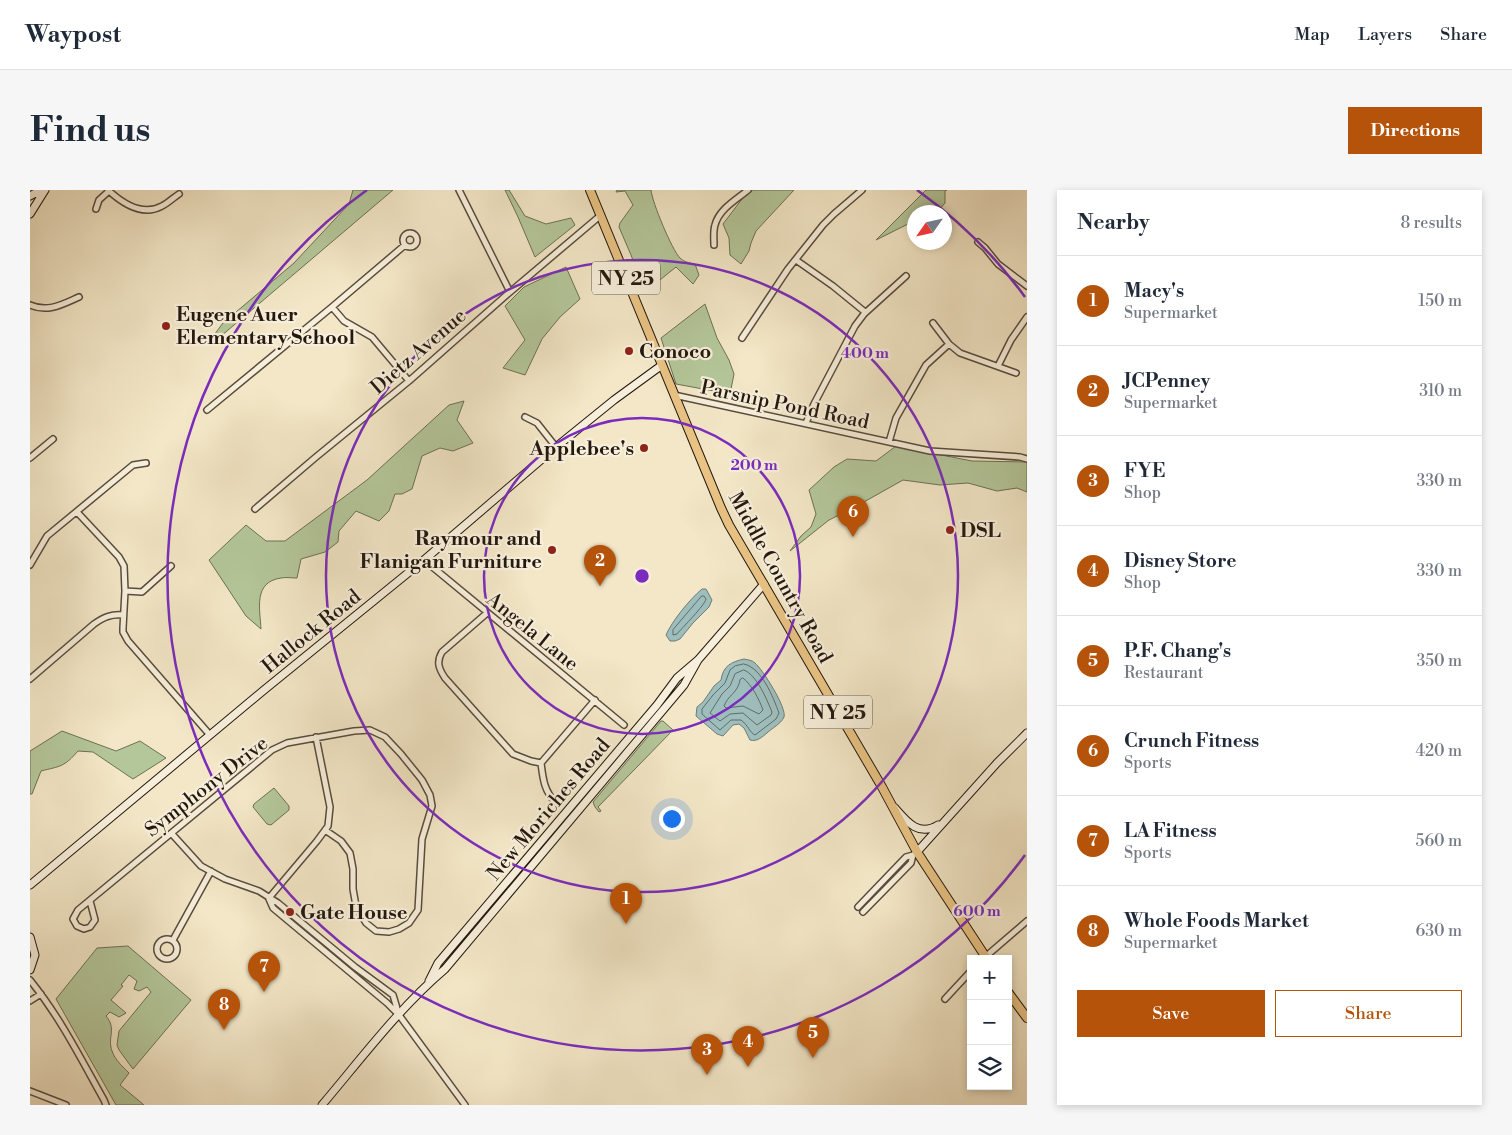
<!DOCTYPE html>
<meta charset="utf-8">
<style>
body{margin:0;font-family:"Libre Bodoni",serif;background:#f6f6f7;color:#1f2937}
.controls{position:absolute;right:15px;bottom:15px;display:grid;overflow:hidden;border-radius:0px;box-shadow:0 2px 8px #0003}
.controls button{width:45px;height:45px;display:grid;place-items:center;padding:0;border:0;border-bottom:1px solid #e0e1e3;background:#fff;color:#1f2937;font:25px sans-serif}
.compass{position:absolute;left:877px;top:15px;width:45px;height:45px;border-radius:50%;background:#fff;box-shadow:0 2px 8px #0003;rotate:236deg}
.you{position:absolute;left:641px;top:628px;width:18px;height:18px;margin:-12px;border:4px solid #fff;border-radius:50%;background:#1a73e8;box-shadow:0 0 0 8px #1a73e833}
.badge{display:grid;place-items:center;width:32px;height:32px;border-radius:50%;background:#b45309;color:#fff;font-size:16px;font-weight:700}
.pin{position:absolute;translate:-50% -41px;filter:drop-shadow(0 1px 2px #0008)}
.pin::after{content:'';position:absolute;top:26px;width:18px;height:15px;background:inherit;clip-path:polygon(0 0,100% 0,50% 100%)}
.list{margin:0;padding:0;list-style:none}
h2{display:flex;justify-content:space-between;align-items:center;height:65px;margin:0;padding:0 20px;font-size:21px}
h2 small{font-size:16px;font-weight:400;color:#747a83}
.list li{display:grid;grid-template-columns:32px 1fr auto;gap:15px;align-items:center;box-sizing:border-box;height:90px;padding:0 20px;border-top:1px solid #e0e1e3}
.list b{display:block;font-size:19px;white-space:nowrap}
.list p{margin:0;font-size:16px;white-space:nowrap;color:#747a83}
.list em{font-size:16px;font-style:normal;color:#747a83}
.actions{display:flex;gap:10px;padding:15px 20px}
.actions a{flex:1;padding:11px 0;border:1px solid #b45309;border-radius:0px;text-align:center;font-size:18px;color:#b45309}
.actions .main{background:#b45309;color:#fff}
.icon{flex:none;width:28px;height:28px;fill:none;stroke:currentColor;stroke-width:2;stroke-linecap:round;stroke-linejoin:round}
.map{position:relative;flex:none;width:997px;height:915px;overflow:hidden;border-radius:0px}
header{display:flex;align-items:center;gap:30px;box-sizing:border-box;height:70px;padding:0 25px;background:#fff;border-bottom:1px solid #e0e1e3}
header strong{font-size:24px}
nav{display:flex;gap:28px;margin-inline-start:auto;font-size:18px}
.intro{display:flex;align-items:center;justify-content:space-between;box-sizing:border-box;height:120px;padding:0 30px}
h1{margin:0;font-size:35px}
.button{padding:12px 22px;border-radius:0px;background:#b45309;color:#fff;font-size:18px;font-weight:700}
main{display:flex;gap:30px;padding:0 30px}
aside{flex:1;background:#fff;border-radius:0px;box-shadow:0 2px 8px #0003}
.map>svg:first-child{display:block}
.green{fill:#b4c79a;stroke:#6c7054}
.water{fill:#9ebebd;stroke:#6d7c77}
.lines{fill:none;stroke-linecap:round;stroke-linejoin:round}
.shore{stroke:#616b66;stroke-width:1}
.street-casing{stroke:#584c3d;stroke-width:8}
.secondary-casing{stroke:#24180f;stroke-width:9}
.primary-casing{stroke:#24180f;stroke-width:10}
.street{stroke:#f7efdb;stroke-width:5}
.secondary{stroke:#f7efdb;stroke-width:7}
.primary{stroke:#eac484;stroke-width:8}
.ring{fill:none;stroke:#7b2cbf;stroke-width:2.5}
.poi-dot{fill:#8f2418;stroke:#f7efdb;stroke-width:2}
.labels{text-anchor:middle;stroke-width:4.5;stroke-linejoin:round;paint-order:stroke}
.shield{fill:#f7efdb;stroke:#63584c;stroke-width:1}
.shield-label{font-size:19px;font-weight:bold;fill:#24180f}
.poi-label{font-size:20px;font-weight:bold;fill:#24180f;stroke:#f7efdb;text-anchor:start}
.street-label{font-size:20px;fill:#24180f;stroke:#f7efdb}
.centre{fill:#7b2cbf;stroke:#f7efdb;stroke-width:2.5}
.ring-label{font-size:15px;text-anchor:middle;font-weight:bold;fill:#7b2cbf;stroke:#f7efdb;stroke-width:4.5;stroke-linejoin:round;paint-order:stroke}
</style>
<header>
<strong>Waypost</strong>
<nav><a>Map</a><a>Layers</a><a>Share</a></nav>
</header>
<div class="intro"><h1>Find us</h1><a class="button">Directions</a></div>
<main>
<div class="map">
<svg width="997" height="915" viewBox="0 0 997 915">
<rect width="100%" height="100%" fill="#f3e7c7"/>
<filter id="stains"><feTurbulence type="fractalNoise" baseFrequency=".004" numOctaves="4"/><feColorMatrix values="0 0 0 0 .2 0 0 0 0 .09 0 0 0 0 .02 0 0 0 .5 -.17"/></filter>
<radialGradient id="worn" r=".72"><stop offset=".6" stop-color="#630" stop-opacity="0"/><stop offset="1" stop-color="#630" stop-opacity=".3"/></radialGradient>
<path class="green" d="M323,0h40l-179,152 -3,-3 12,-16 71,-60 55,-59z
M475,0h4l16,26 21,8 25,-6 4,7 -40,32 -17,-40z
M587,0h34c1,12 21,60 29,68 4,4 10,5 15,6l4,11 -6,9 -17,-17 -31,25 -14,-37 -12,-28 1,-4 13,-18 -8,-14 -9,1z
M722,0h42l-38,41 -5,12 -2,8 -8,13 -11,-9 -1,-17 -6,-14 19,-25z
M896,0h21l-2,1v12l-8,9h-23v9l-38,19z
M536,77l14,32 -20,18 -18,22 -17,36 -22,-7 22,-28 -20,-34 19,-19z
M675,114l12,34 12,22 5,14 -4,20 -54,-10 -15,-46z
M434,211l-7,19 16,23 -20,8 -13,-3 -18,8 -10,33 -10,5h-7l-6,17 -10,10 -23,-10 -17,20 -1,11 -13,10 -24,7 -4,19c-5,0 -11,-1 -16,0 -28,4 -21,31 -20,51l-15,-13 -37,-56 37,-35 20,16h19l82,-61 82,-75z
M866,256l76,15 55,1v30l-10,-4 -20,3 -29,-8 -28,2 -37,-5 -48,27 -26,13 -39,31 11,-15 10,-9 5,-13 -7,-24 25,-23 13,-8 29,2z
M631,531h2l10,9 -75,77 3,4 -2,1 -4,-5 -2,-5z
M32,541l54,20 24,-10 26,17 -33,21 -40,-27 -15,-1c-14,16 -17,15 -37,20l-9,23h-2v-43z
M244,598l15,18v4l-18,15 -4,-1 -14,-17 1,-3z
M98,756l63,54 -58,69 -14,-19 -2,-5 2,-14 32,-39 -4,-5 -8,4 -5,-2 3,-8 -8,-6 -8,10 2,1 -12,14 15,13 -7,4 -9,-5 -4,4c11,13 1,21 6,35 3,9 11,16 17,22l-9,12 24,20h-28l-60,-106 41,-51z"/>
<path class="water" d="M672,399h4l6,11 -3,7 -16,16 -13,16 -5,2h-5l-4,-6c6,-14 24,-36 36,-46z
M714,469c4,1 8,1 11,4 8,7 32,45 29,54 -3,7 -12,11 -17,16 -5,4 -10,9 -17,7l-6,-12 -5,-4 -6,1 -10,11 -6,-2 -21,-18 1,-9 6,-5 11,-16 7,-6c2,-14 10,-18 23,-21z"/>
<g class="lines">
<path class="shore" d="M672,406h2l2,3c-1,6 -23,28 -29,35l-4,1v-5z
M714,474c18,4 29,33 35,49l-3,6 -21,16c-5,-2 -7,-10 -14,-15h-10l-11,10 -18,-16v-5l11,-14 12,-12 5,-13 5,-4z
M714,480c13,5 23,30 28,42l-1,3 -14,10 -14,-12 -13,1 -10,7 -10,-8 12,-19 8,-8 5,-12z
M713,488c9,7 16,21 20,32l-4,4 -16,-8 -17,2 -2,-2c4,-11 14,-13 16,-26z"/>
<defs>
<path id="street" d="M78,0c14,13 34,27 54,16 6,-3 11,-8 17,-12
M429,0l51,102
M66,19l3,-9 10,-9
M373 50a7 7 0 1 1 14 0a7 7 0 1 1-14 0Z
M948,52l7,6 13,16 29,22
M684,55c0,-6 -1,-14 1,-20 4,-16 22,-26 33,-35
M766,70l37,26 32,26
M0,115c18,8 33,-1 49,-8
M302,117l12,14 28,16 37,44
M903,133l16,21 11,9 56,20
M712,148l46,-69 35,-44 11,-11 28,-24
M968,176l13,-26 16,-23
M644,205l256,56 90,6 7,2
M177,220l125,-103 73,-62
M495,227l12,6 19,24
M776,233l8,-19 41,-78 9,-12 42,-38
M859,252l7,-24 30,-53 23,-21
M0,268l23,-19
M225,319l61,-52 93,-76 101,-89 91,-77
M47,322l42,45 5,9 1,25 -2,37v4l5,9 82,94
M394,370l200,165
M0,375l17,-29 86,-71 13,-2
M95,401l17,1 29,-26
M457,423l-45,39c-6,10 -3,17 3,26l68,76 18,7 10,2c2,16 3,28 15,40
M0,489l64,-55c10,-7 17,-10 29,-9
M511,573l54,-63
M142,644l29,32 24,13 34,12 19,12 77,64 38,28 6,20
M239,708l48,-57 11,-15 2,-19 -14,-70
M239,709l4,9 114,95 12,12 66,90
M60,711l5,19 -5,7 -6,2 -7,-3 -4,-7 5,-9 194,-160 15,-7 67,-12 16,-1 15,7 16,17 21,26 8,15 2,11 -10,33 -4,71 -9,13 -10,6 -10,3 -13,-1 -10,-8 -10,-17 -3,-17v-20l-3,-16 -9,-12 -16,-11
M828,717l48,-50 7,-2 4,-3
M833,722l48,-49 2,-8
M127 759a10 10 0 1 1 20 0a10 10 0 1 1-20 0Z
M143,750l38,-69
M954,768l43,-37
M0,790c30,37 51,79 74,120l2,5
M915,809l26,-28
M0,811l11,-7
M0,901l36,14"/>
<path id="secondary" d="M0,6l11,-6
M0,24l15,-24
M865,618c12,14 24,29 43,17
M887,662l80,-89 30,-30
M0,695l234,-195 160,-130 132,-113 58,-47 48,-35
M0,747l5,18 -5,15
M399,791l9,-18 219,-258 20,-27 21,-18 66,-76
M292,915c39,-46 77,-97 123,-136l239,-284 14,-25"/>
<path id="primary" d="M560,0l131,318 8,17 153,262 35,65 70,107
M978,802l19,26"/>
</defs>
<use href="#street" class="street-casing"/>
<use href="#secondary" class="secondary-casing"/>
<use href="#primary" class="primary-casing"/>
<use href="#street" class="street"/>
<use href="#secondary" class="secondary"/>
<use href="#primary" class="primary"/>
</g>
<g class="ring">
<circle cx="612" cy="386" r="158"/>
<circle cx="612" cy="386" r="316"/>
<path d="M995 665A474 474 0 1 1 337 0M887 0A474 474 0 0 1 995 107"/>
</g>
<g class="poi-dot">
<circle cx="136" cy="136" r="5"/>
<circle cx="599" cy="161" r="5"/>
<circle cx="614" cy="258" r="5"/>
<circle cx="920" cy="340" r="5"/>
<circle cx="522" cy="360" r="5"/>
<circle cx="260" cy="722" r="5"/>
</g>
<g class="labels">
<g class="shield">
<rect x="562" y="71.5" width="68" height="33" rx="4"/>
<rect x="774" y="505.5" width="68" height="33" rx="4"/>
</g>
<g class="shield-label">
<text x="596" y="95">NY 25</text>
<text x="808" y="529">NY 25</text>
</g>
<g class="poi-label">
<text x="146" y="131">Eugene Auer<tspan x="146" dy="23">Elementary School</tspan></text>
<text x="609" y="168">Conoco</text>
<text x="604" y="265" text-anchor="end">Applebee's</text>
<text x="930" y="347">DSL</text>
<text x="512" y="355" text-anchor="end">Raymour and<tspan x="512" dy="23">Flanigan Furniture</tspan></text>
<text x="270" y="729">Gate House</text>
</g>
<g class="street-label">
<text transform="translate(388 161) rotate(-41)" y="7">Dietz Avenue</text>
<text transform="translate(755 214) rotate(12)" y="7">Parsnip Pond Road</text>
<text transform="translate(751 387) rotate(61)" y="7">Middle Country Road</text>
<text transform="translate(281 441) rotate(-39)" y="7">Hallock Road</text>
<text transform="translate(503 441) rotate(39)" y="7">Angela Lane</text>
<text transform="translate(176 596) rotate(-38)" y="7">Symphony Drive</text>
<text transform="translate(518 619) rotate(-50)" y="7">New Moriches Road</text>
</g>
</g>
<circle cx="612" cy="386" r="8" class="centre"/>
<g class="ring-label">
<text x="835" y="168">400 m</text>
<text x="724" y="280">200 m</text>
<text x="947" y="726">600 m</text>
</g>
<rect width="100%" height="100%" filter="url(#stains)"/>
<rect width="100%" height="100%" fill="url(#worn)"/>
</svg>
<div class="controls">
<button>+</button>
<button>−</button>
<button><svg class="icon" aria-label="layers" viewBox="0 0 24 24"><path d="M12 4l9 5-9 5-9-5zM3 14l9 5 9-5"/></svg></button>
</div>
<svg class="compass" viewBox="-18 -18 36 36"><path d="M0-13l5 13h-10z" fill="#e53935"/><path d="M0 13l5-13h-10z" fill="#747a83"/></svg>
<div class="you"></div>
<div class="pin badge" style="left:596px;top:734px">1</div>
<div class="pin badge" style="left:570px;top:396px">2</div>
<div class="pin badge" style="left:677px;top:885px">3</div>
<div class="pin badge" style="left:718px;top:877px">4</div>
<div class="pin badge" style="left:783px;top:868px">5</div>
<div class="pin badge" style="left:823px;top:347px">6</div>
<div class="pin badge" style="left:234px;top:802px">7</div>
<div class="pin badge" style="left:194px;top:840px">8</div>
</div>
<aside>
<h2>Nearby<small>8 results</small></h2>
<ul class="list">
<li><span class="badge">1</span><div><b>Macy's</b><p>Supermarket</p></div><em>150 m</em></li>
<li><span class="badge">2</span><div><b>JCPenney</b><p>Supermarket</p></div><em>310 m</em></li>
<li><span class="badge">3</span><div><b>FYE</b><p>Shop</p></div><em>330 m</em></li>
<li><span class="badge">4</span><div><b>Disney Store</b><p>Shop</p></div><em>330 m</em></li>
<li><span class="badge">5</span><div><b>P.F. Chang's</b><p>Restaurant</p></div><em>350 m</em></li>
<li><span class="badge">6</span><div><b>Crunch Fitness</b><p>Sports</p></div><em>420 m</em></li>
<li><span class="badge">7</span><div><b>LA Fitness</b><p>Sports</p></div><em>560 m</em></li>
<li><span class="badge">8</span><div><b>Whole Foods Market</b><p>Supermarket</p></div><em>630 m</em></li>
</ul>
<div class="actions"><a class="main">Save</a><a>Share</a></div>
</aside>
</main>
